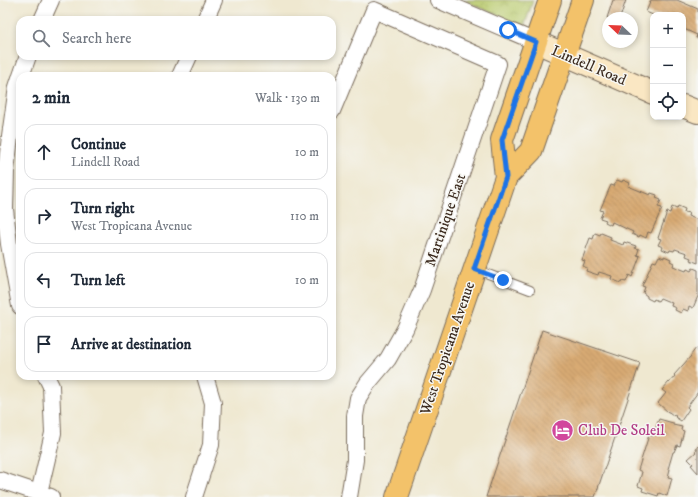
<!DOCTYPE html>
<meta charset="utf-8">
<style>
body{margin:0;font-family:"IM FELL DW Pica",serif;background:#f6f6f7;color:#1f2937}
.controls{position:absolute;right:12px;top:12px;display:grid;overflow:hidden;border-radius:8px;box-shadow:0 2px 6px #0003}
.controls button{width:36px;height:36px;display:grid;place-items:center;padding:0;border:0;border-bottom:1px solid #e0e1e3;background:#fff;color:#1f2937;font:20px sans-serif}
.compass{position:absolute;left:602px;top:12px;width:36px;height:36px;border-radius:50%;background:#fff;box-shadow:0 2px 6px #0003;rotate:293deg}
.stop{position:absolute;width:12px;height:12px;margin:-9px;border:3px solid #1a73e8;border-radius:50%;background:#fff}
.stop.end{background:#1a73e8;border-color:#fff;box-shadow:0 1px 4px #0008}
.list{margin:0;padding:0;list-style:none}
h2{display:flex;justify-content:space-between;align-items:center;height:52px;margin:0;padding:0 16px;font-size:17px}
h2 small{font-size:13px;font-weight:400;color:#747a83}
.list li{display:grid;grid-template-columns:26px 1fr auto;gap:12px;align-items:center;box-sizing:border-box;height:56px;margin:0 8px 8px;padding:0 8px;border:1px solid #e0e1e3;border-radius:12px}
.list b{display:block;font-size:15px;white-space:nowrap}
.list p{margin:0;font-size:13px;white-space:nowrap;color:#747a83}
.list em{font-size:13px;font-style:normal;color:#747a83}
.icon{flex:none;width:22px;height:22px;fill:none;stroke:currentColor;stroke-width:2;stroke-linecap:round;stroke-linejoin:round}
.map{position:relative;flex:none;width:698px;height:497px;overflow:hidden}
.search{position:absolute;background:#fff;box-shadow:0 2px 6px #0003;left:16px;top:16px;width:320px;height:44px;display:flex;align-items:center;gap:10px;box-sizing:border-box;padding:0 14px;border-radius:12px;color:#747a83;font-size:15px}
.panel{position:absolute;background:#fff;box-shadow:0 2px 6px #0003;left:16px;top:72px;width:320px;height:308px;border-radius:12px}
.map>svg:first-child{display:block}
.park{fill:url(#park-crowns);stroke:#7b7b47}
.building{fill:url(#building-back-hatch)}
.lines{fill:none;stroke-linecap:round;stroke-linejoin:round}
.lane-casing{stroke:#7a6c5c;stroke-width:10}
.street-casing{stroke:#7a6c5c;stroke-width:18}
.secondary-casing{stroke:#7a6c5c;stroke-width:24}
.primary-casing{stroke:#7a6c5c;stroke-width:24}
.lane{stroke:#fff;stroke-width:8}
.street{stroke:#fff;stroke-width:16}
.secondary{stroke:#fae7c3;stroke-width:22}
.primary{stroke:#f3c26a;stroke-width:22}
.route{stroke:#1a73e8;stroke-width:5}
.labels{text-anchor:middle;stroke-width:3;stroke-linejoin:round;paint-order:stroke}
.street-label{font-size:15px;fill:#3b2a1e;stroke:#f6f6f2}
.hotel-label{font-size:15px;fill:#b23c85;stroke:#f6f6f2;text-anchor:start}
</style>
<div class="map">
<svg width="698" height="497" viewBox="0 0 698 497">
<defs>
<pattern id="park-crowns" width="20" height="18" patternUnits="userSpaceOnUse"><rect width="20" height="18" fill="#bbcc70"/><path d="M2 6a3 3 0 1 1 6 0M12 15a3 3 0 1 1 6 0" fill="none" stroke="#a2af61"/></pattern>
<pattern id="building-back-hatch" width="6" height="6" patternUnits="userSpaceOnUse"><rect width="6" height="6" fill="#d8aa73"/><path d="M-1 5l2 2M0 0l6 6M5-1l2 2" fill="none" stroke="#b08b5e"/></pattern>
</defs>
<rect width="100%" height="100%" fill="#f6f6f2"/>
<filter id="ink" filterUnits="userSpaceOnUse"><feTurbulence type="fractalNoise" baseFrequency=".025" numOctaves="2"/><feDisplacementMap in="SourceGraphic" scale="8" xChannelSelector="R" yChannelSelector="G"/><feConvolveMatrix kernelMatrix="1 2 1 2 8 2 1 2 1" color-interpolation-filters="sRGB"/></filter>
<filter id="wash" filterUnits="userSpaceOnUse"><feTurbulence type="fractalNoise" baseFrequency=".012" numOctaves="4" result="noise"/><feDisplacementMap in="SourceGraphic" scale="16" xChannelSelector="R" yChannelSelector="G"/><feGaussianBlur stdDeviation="0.9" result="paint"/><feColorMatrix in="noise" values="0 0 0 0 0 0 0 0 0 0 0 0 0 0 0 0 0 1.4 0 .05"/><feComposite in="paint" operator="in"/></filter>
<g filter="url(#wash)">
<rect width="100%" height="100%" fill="#efe8d0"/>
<path class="park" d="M463,0h70l-9,27z"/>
<g id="blocks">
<path class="building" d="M613,0h13l-6,18h-13z
M651,0h26l21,9v29h-2l1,-3 -13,-6 -1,3v-17h-30v5l-2,-1 2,-4 -7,-3z
M617,180l5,2 1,-2 7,3 -2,3 22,9 1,-2 6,2 -1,3 5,2 -3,7 4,1 -11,25 -3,-1 -2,6 -6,-3 -1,2 -7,-3 1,-2 -21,-10 -1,3 -6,-3 1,-2 -6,-2 3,-7 -3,-1 11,-25 3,1z
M678,206l7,3 -1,3 5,1 -1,3 10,4v43l-8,-3 1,-2 -5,-2 1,-3 -12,-4 -1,2 -4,-1 -1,2 -7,-3 1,-2 -5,-2 3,-6 -3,-1 9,-26 3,1 2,-6 5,2z
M595,233l5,2 1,-2 10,4 -1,3 13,5 1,-3 12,4 -1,2 4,1 -2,6 3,1 -8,21 -3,-2 -3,7 -4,-1 -1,2 -10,-4 1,-3 -13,-4 -1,3 -12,-4 1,-3 -4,-2 2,-5 -3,-1 8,-22 3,1z
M659,256l5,2v-2l7,3 -1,2 4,2 -1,3 13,5 1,-2 4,2 2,-3 5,2v26l-5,12 -4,-2 -1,5 -5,-2 -2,4 -6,-3 1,-2 -5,-2 1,-3 -12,-5 -2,3 -4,-2 -1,2 -6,-3v-2l-4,-3 2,-6 -3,-1 11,-25 3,1z
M542,330l98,33 -45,134h-109z
M696,348l2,1v43l-11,15 2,2 -8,12 -6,-4 1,-1 -1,-2 -1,2 -5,-4h-1l-10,-9 8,-10 -4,-3 7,-8v1l6,-7 -1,-1 17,-19v-1z
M659,419l14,4v2l9,2 -1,3 3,1 -4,15 -3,-1 -3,7h-1l-5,17h2l-2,8 4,1 -5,18 -8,-3 -1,3 -16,-5 1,-3 -5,-2 4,-14 -4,-2 11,-35 4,1z
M698,446v27l-7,-8 2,-1 -5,-5 8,-7 -1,-1 2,-1 -1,-2z"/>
</g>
</g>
<g filter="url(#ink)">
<use href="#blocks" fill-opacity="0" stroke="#7a6c5c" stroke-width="1"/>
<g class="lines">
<defs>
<path id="lane" d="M475,269l55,21"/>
<path id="street" d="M438,0l98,42
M42,20l9,-20
M205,20l9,-20
M21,76l7,-20
M180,76l9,-20
M20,78l-3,9 -7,49 -4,36 -1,37 4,35 11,62
M332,111l42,-101 124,54 -76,226 -17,39 -17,30 -21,25 -9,14 -3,18v44l-6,37
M0,480l51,17
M39,493l14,-60 -2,-47 -5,-10
M194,497l17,-52 2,-42 -8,-27"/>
<path id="secondary" d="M536,42l117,51
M683,106l15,6"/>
<path id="primary" d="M506,177l25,-26 52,-151
M397,497l109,-320 -4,-37 48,-140"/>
</defs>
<use href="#lane" class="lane-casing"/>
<use href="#street" class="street-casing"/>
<use href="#secondary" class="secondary-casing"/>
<use href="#primary" class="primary-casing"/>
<use href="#lane" class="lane"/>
<use href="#street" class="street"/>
<use href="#secondary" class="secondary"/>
<use href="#primary" class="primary"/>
</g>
</g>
<g class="lines" filter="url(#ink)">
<path class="route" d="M503,280l-29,-11 32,-92 -4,-37 34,-98 -28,-12"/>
</g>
<defs>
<symbol id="hotel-disc" viewBox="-11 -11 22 22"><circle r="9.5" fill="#d1479c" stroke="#f6f6f2"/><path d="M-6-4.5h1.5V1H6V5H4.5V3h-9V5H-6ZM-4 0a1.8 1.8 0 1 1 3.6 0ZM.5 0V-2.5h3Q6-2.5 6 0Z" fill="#fff"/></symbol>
</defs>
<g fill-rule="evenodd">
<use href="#hotel-disc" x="550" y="418" width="25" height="25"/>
</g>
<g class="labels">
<g class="street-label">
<text transform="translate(589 65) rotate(23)" y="5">Lindell Road</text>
<text transform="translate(445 220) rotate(-71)" y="5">Martinique East</text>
<text transform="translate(447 348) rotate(-71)" y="5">West Tropicana Avenue</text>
</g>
<g class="hotel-label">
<text x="578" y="435">Club De Soleil</text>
</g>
</g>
</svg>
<div class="controls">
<button>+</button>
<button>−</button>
<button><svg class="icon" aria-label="locate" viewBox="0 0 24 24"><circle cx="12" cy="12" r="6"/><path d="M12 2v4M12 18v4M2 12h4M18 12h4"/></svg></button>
</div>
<svg class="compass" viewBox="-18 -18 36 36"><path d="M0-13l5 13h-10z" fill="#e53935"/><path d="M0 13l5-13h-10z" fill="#747a83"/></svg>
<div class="stop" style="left:508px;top:30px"></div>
<div class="stop end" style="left:503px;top:280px"></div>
<div class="search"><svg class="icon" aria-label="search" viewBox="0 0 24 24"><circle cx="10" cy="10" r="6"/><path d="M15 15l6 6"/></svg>Search here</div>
<section class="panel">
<h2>2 min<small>Walk · 130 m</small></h2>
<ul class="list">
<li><svg class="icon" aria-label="ahead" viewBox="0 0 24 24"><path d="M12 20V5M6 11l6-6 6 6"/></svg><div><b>Continue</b><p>Lindell Road</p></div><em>10 m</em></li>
<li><svg class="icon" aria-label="right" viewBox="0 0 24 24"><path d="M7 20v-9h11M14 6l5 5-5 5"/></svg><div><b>Turn right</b><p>West Tropicana Avenue</p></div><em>110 m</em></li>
<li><svg class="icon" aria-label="left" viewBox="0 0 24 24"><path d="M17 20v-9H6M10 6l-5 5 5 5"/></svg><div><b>Turn left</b></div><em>10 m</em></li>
<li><svg class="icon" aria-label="arrive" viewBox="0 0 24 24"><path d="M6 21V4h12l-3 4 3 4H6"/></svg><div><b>Arrive at destination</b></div></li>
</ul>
</section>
</div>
